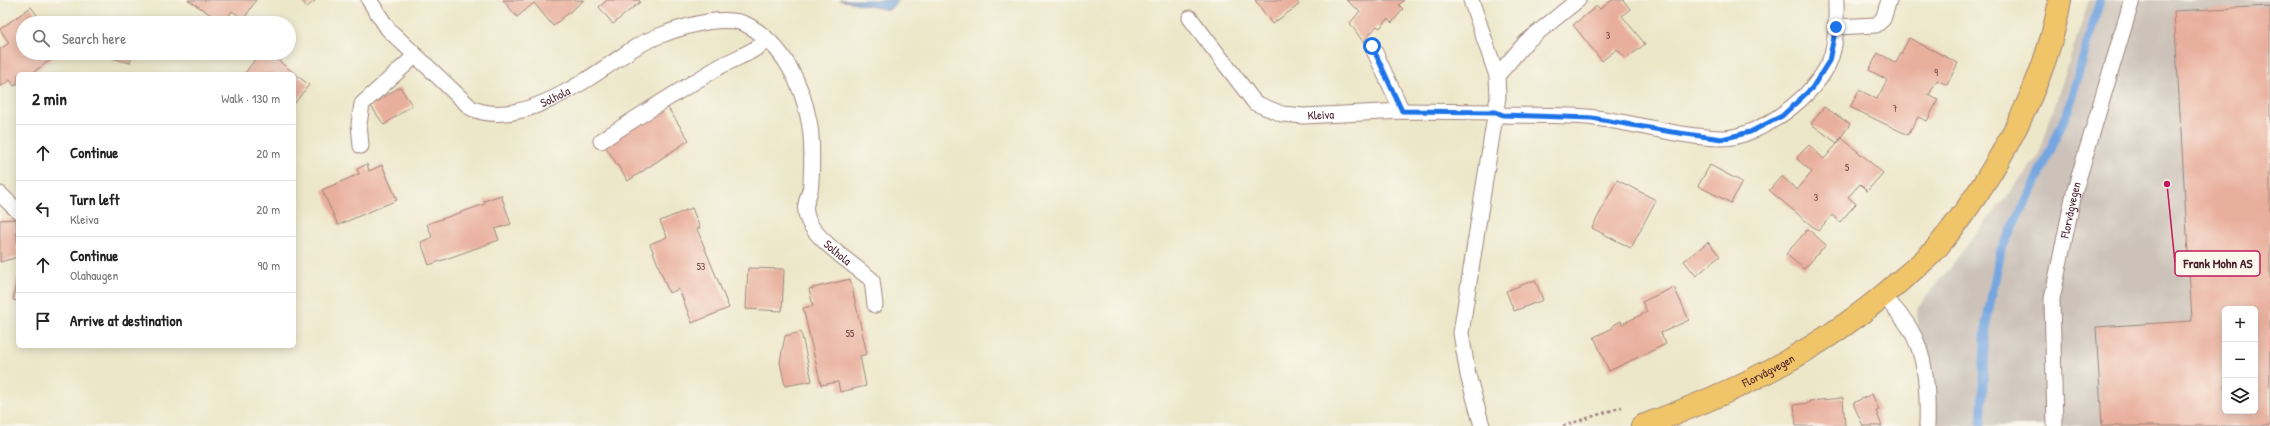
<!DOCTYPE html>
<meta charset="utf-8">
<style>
body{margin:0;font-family:"Patrick Hand",sans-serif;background:#f2f2f2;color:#222}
.controls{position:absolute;right:12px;bottom:12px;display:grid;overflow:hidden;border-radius:6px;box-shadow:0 2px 10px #0003}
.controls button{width:36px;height:36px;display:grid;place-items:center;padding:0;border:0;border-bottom:1px solid #e0e0e0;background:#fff;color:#222;font:20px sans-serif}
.stop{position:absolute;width:12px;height:12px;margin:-9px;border:3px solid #1a73e8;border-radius:50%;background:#fff}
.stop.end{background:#1a73e8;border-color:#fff;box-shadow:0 1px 4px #0008}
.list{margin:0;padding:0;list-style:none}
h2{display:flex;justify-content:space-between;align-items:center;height:52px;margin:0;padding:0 16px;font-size:17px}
h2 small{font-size:13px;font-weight:400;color:#767676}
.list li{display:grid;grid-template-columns:26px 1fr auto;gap:12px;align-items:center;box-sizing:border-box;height:56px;padding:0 16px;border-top:1px solid #e0e0e0}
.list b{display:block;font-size:15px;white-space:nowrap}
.list p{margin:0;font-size:13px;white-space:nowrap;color:#767676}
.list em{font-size:13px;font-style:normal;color:#767676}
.icon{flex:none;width:22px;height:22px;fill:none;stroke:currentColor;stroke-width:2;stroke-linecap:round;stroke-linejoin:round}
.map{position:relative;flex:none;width:2270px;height:426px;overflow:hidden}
.search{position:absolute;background:#fff;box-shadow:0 2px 10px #0003;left:16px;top:16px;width:280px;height:44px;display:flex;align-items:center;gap:10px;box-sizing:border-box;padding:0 14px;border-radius:22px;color:#767676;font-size:15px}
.panel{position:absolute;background:#fff;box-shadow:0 2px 10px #0003;left:16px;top:72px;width:280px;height:276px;border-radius:6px}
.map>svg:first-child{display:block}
.industrial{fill:#ccc2b9;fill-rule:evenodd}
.water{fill:#75a6e0;stroke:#606286}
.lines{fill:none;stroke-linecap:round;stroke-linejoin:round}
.stream{stroke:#75a6e0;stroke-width:9}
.building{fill:#e9af9d;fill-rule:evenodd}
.service-casing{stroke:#9c837a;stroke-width:17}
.primary-casing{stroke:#9c837a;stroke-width:24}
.path{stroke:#9c837a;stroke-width:2.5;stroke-dasharray:3 3;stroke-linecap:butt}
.service{stroke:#fff;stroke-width:15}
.primary{stroke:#f0c469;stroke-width:22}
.route{stroke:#1a73e8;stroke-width:5}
.labels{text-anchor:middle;stroke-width:3;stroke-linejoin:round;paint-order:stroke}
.number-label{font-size:10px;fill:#724348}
.street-label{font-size:12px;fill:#4a1f2b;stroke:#fbf7ec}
.leader{fill:none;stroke:#c2185b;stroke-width:1.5}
.callout-dot{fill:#c2185b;stroke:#fbf7ec;stroke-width:1.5}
.callout{fill:#fbf7ec;stroke:#c2185b;stroke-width:1.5}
.callout-label{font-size:13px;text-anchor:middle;font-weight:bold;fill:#4a1f2b}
</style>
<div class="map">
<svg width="2270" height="426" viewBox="0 0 2270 426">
<rect width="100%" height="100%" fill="#fbf7ec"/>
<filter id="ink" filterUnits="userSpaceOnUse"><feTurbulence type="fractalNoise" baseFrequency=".025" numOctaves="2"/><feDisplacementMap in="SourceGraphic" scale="8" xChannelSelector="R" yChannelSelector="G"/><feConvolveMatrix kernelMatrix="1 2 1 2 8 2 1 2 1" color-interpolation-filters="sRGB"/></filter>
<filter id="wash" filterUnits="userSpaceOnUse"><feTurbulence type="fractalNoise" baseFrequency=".012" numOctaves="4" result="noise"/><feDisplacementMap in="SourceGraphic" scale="16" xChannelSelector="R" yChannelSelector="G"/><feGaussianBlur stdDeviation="0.9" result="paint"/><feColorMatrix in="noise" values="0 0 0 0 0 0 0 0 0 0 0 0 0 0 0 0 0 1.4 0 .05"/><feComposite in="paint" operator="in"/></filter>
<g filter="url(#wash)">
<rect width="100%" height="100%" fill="#ede7ca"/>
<path class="industrial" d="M2089,0h181v426h-351l4,-12 -6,-106 121,-151zM2225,309h30v102h-30z"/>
<path class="water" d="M840,0h58l-9,10z"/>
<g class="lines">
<path class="stream" d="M1981,426l5,-103 15,-73 37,-72 30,-68 32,-110"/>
</g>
<g id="blocks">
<path class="building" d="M188,0h68l-12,19 -12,-8 -8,12z
M301,0h15l-9,7z
M503,0h81l-31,26 -19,-23 -17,14z
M607,0h32l1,2 -27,22 -14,-17z
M1255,0h41l3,5 -27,19z
M1346,0h58l-5,5 4,4 -11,14 -4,-4 -8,9 -3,-2 -14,16 -13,-19 10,-12z
M1612,0h11l7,9 -8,7 23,28 -19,15 -9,-10 -15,12 -29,-36 24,-19 3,3z
M2270,6v420h-168l-6,-99 96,-6 -18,-310zM2225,309h30v102h-30z
M31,7l12,16h-20v30h37l-29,21h-13v9l-4,3 -4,-6 -10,7v-38l9,-6 -9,-14z
M1909,38l49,25 -11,22 -10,-5 -8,15 9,5 -11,21 -9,-4 -10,18 -58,-28 9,-17 18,9 10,-19 -18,-10 9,-17 18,10z
M114,53h18l-2,10 -18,-5z
M260,53h9l40,32 -15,19v-30h-50z
M400,87l12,18 -28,20 -13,-19z
M666,105l23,35 -61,41 -23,-35z
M1824,107l26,17 -13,19 -26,-19z
M1842,138l41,35 -16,18 -7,-7 -12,13 8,7 -2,2 -14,16 -8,-7 -14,16 -49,-41 13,-14 15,14 15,-18 -15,-13 1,-3 11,-11 15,14z
M367,164l2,7 13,-6 15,35 -59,25 -16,-35 37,-16 -2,-5z
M1710,165l32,17 -11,21 -33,-17z
M1617,180l39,20 -25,48 -39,-20z
M501,195l10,29 -16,5 4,11 -70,25 -8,-23 11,-5 -5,-13 58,-20 -1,-3z
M692,208l8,20 -3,1 32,79 -37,15 -13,-34 -10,4 -19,-49 17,-7 -7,-16z
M16,219l2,38 -18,5v-42z
M1808,229l18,16 -22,24 -18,-15z
M1708,242l12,14 -24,20 -12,-15z
M748,268l36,1 -2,42 -36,-2z
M17,277h1v24l-5,-1z
M850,279l17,75 -7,2 6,30 -26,6 -2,-10 -17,3 -18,-77 10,-2 -4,-17z
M1535,280l8,20 -29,11 -8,-20z
M1674,287l15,33 -28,13 5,11 -57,27 -15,-34 19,-9 -1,-2 9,-5 1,3 25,-12 -5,-10z
M801,332l11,49 -27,5 -5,-24 5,-26z
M1872,394l7,16 -3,1 6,15h-19l-10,-23z
M1843,398l2,28h-49l-2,-21 15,-2v-2z"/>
</g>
</g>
<g filter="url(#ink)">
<use href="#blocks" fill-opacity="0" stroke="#9c837a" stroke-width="1"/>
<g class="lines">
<defs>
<g id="service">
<path id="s1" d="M369,0l19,29 83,79c49,23 120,-31 160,-58 24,-16 90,-40 118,-24 34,19 53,58 60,95 4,19 3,42 2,61 0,16 -10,20 -3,38 8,20 47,46 64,60l3,25"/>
<path d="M1471,0l26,76 1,21 -37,236 7,42 14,51"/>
<path id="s2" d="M1190,18l65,85 27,11 22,2 98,-5 94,1 7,3c30,1 62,-1 92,3 42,5 83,19 126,20 37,1 96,-43 109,-78 7,-19 6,-40 6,-60"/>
<path d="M1836,27l40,-2 7,-6 6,-19"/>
<path d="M1372,46l30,65"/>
<path d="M1497,76l29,-34 52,-42"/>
<path d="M601,141c39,-26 78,-50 118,-74 16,-9 34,-14 48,-27"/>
<path d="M361,146l-2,-22 3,-20 53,-48"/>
<path d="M0,194l18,17"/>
<path d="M1884,296c8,10 18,20 25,31 18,28 19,67 18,99"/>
<path id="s3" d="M2055,426l-3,-127 22,-106 58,-193"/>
</g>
<g id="primary">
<path id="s4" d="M1642,426c94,-34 184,-78 259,-146 11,-9 23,-19 33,-29 29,-34 55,-73 76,-112 23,-43 42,-91 50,-139"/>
</g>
</defs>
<use href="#service" class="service-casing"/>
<use href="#primary" class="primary-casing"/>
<path class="path" d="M1563,426l59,-19"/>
<use href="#service" class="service"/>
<use href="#primary" class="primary"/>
</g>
</g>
<g class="lines" filter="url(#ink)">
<path class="route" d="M1372,46l30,65 94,1 7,3 89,3 80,14 50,7 28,-7 32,-16 30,-28 17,-27 7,-34"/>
</g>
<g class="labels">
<g class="number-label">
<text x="1608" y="39">3</text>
<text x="1936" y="76">9</text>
<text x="1895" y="112">7</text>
<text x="1847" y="171">5</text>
<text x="1816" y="201">3</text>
<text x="701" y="270">53</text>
<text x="850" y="337">55</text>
</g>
<g class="street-label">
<text dy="4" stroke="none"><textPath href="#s1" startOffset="237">Solhola</textPath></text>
<text dy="4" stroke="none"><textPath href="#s2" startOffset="175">Kleiva</textPath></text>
<text dy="4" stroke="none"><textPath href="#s3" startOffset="218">Florvågvegen</textPath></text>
<text dy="4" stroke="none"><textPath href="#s1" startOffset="711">Solhola</textPath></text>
<text dy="4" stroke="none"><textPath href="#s4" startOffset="138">Florvågvegen</textPath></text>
</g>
</g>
<path class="leader" d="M2167 184L2175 263"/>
<circle class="callout-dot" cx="2167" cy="184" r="4"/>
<rect class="callout" x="2175" y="251" width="85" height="25" rx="4"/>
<g class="callout-label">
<text x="2218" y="268">Frank Mohn AS</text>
</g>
</svg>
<div class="controls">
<button>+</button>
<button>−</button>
<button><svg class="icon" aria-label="layers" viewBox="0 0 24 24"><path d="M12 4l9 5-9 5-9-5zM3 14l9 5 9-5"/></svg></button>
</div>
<div class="stop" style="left:1372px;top:46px"></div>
<div class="stop end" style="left:1836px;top:27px"></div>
<div class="search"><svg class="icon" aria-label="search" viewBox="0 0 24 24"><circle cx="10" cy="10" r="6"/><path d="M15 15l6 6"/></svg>Search here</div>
<section class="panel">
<h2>2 min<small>Walk · 130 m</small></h2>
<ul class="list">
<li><svg class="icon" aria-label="ahead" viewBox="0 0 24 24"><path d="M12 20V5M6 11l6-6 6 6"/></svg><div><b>Continue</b></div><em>20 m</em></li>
<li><svg class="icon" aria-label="left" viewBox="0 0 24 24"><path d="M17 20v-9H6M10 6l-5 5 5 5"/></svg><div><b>Turn left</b><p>Kleiva</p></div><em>20 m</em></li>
<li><svg class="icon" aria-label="ahead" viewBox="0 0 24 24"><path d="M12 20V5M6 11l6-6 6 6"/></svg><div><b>Continue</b><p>Olahaugen</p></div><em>90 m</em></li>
<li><svg class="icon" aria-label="arrive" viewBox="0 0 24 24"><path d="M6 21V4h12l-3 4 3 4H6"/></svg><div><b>Arrive at destination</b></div></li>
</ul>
</section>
</div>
